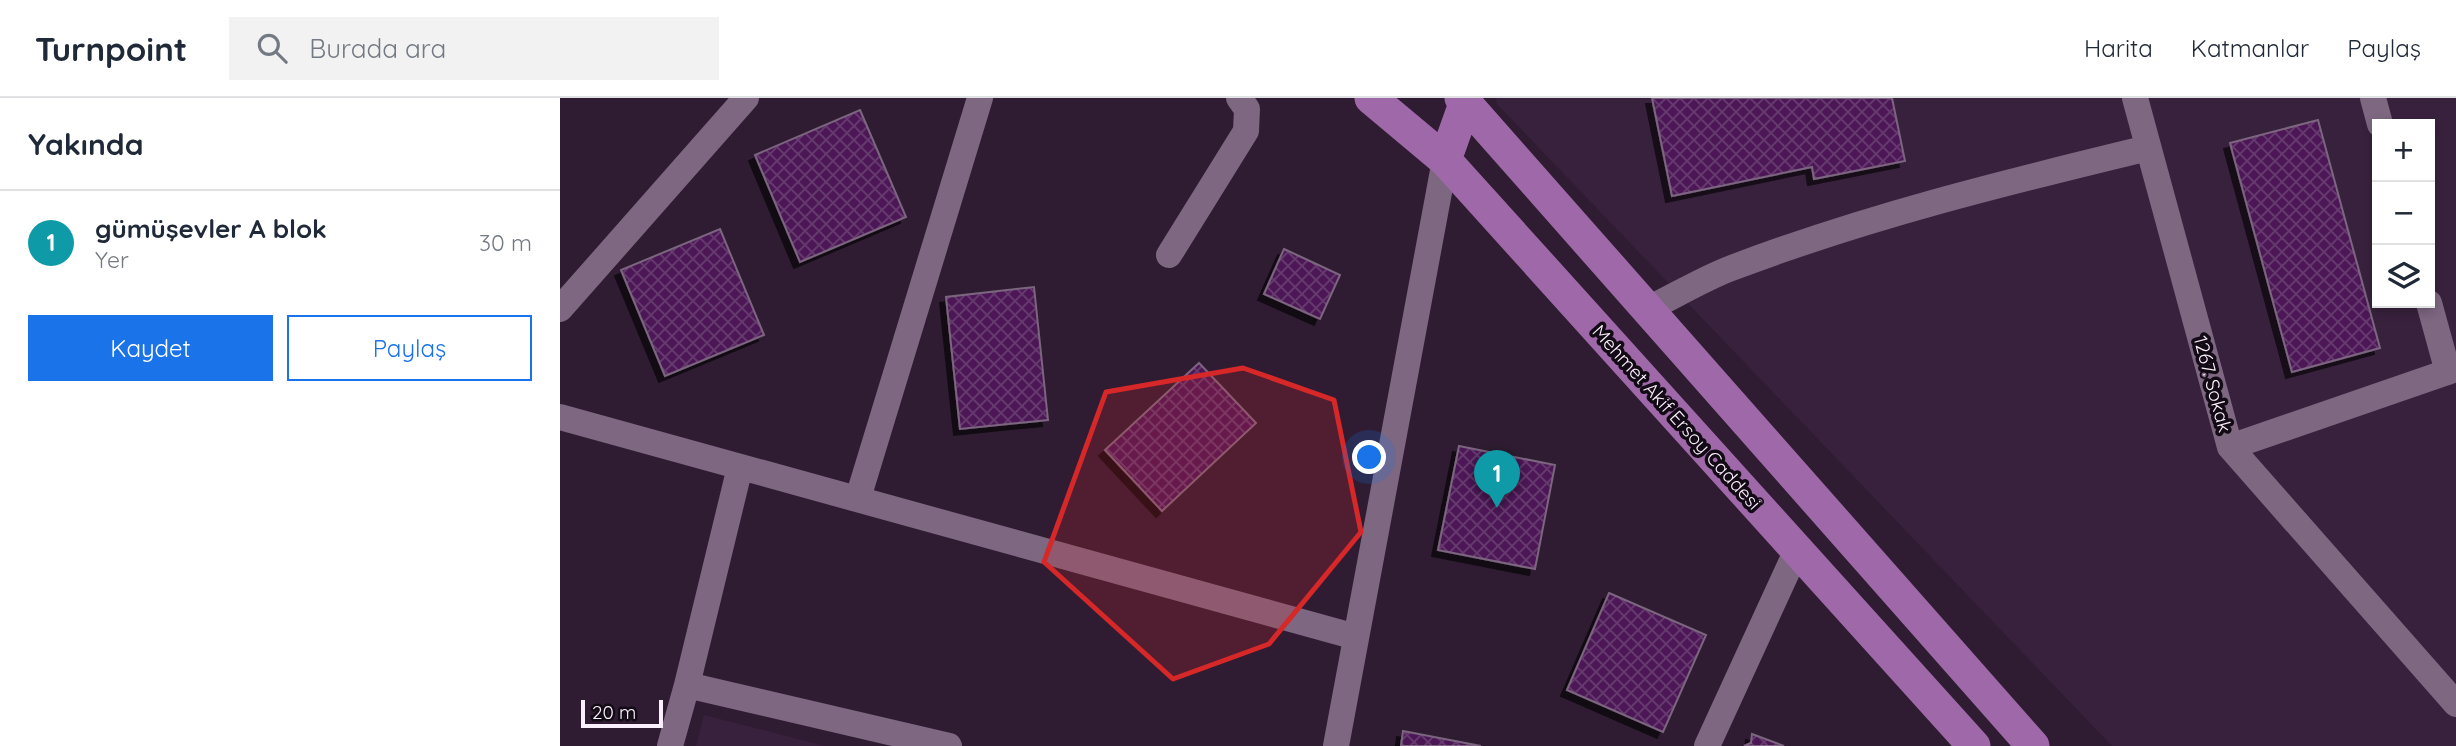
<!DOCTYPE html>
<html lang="tr">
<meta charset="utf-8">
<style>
body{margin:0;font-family:Quicksand,sans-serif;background:#f2f2f3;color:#1f2937}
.controls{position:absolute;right:21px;top:21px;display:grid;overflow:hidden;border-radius:0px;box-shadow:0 4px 10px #0003}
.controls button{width:63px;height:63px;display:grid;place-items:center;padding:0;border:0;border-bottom:2px solid #e0e1e3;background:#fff;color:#1f2937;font:35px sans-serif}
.scale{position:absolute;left:21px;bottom:18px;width:82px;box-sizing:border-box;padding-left:7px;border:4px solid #fbeefd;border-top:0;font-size:19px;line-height:24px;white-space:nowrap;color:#fbeefd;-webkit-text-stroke:5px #120a14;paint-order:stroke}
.you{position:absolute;left:810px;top:360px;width:24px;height:24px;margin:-18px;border:5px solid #fff;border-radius:50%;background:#1a73e8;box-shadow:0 0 0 10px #1a73e833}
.badge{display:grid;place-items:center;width:46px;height:46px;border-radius:50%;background:#1a73e8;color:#fff;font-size:23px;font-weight:700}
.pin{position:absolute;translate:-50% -58px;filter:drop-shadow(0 2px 4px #0008)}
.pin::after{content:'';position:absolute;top:37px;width:24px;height:21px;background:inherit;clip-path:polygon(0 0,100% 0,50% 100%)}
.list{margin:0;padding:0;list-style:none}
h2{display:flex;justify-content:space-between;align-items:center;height:91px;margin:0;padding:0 28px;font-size:30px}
h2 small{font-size:23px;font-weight:400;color:#747a83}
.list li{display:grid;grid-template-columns:46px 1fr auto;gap:21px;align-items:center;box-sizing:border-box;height:105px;padding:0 28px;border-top:2px solid #e0e1e3}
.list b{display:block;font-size:26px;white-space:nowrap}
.list p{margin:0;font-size:23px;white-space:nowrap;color:#747a83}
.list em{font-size:23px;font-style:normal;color:#747a83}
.actions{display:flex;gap:14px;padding:21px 28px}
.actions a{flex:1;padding:16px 0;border:2px solid #1a73e8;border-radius:0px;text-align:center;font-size:24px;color:#1a73e8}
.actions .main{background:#1a73e8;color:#fff}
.icon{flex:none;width:38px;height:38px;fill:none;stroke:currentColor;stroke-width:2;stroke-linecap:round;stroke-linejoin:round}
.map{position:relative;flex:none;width:1896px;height:648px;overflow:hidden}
header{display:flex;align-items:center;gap:42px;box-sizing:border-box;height:98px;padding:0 35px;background:#fff;border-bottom:2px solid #e0e1e3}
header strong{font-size:33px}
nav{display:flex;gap:38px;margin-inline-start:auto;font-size:24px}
.search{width:490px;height:63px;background:#f2f2f3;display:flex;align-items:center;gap:18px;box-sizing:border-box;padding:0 24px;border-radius:0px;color:#747a83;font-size:26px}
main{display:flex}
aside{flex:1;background:#fff}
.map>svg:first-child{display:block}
.built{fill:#38213d;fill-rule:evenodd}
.building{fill:url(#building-cross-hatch);stroke:#7b657f;stroke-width:2;filter:url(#shadow)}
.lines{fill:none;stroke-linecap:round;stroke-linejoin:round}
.minor{stroke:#7d6781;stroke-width:26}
.major{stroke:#9f68a9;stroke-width:33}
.marked{fill:#d62828;fill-opacity:0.2;stroke:#d62828;stroke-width:5;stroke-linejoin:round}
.labels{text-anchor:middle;stroke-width:7;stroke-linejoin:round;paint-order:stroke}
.street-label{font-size:19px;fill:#fbeefd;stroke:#120a14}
</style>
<header>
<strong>Turnpoint</strong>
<div class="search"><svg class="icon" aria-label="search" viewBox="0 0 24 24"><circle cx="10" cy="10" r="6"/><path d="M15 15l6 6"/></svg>Burada ara</div>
<nav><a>Harita</a><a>Katmanlar</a><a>Paylaş</a></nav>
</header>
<main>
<aside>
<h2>Yakında<small></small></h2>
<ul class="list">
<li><span class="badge" style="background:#0f9aa8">1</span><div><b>gümüşevler A blok</b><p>Yer</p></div><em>30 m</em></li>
</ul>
<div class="actions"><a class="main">Kaydet</a><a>Paylaş</a></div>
</aside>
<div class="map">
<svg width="1896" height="648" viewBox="0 0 1896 648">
<defs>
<pattern id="building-cross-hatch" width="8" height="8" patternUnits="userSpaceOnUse" patternTransform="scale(1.75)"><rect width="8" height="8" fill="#4d1957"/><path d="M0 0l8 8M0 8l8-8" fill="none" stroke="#683b70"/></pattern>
<filter id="shadow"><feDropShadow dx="-6" dy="6" stdDeviation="0" flood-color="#0009"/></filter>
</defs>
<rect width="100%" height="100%" fill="#2f1c32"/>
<path class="built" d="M936,0h960v648h-344l-615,-642zM1817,26h53v179h-53z
M144,617l121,31h-129z"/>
<path class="building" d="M1092,0h240l13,63 -91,18 -2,-12 -140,29z
M300,12l46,107 -106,45 -45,-107z
M1758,22l62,228 -88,24 -62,-229z
M160,131l44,106 -99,41 -44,-106z
M724,151l56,26 -20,44 -56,-25z
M474,189l14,133 -88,9 -14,-132z
M639,265l57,60 -94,88 -57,-61z
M899,348l96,19 -20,104 -97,-19z
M1049,495l97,42 -43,97 -96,-42z
M843,633l78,15h-80z
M1192,636l32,12h-40l7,-3z"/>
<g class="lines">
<path class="minor" d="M1575,0l95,349 226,-78
M1813,0l7,26
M609,157l77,-124 1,-22 -8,-11
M1869,205l19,69
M0,211l186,-211
M1088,211c27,-13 53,-29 81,-40 136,-52 278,-87 419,-121
M0,319l796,220
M1670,349l226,257
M298,400l122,-400
M127,587l53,-218
M110,648l17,-61 262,61
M776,648l109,-586
M1147,648l90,-196"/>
<path class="major" d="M811,0l74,62 529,586
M901,0l572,648
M885,62l21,-59"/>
</g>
<path class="marked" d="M683,270l91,32 27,132 -92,112 -96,35 -129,-117 62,-170z"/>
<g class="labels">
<g class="street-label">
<text transform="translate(1653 286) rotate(75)" y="7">1267. Sokak</text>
<text transform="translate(1117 319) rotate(48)" y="7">Mehmet Akif Ersoy Caddesi</text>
</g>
</g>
</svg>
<div class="controls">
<button>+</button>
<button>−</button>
<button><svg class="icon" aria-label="layers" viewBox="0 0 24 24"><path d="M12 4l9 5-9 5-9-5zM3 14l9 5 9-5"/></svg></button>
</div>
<div class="scale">20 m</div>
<div class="you"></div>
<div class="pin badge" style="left:937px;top:410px;background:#0f9aa8">1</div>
</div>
</main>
